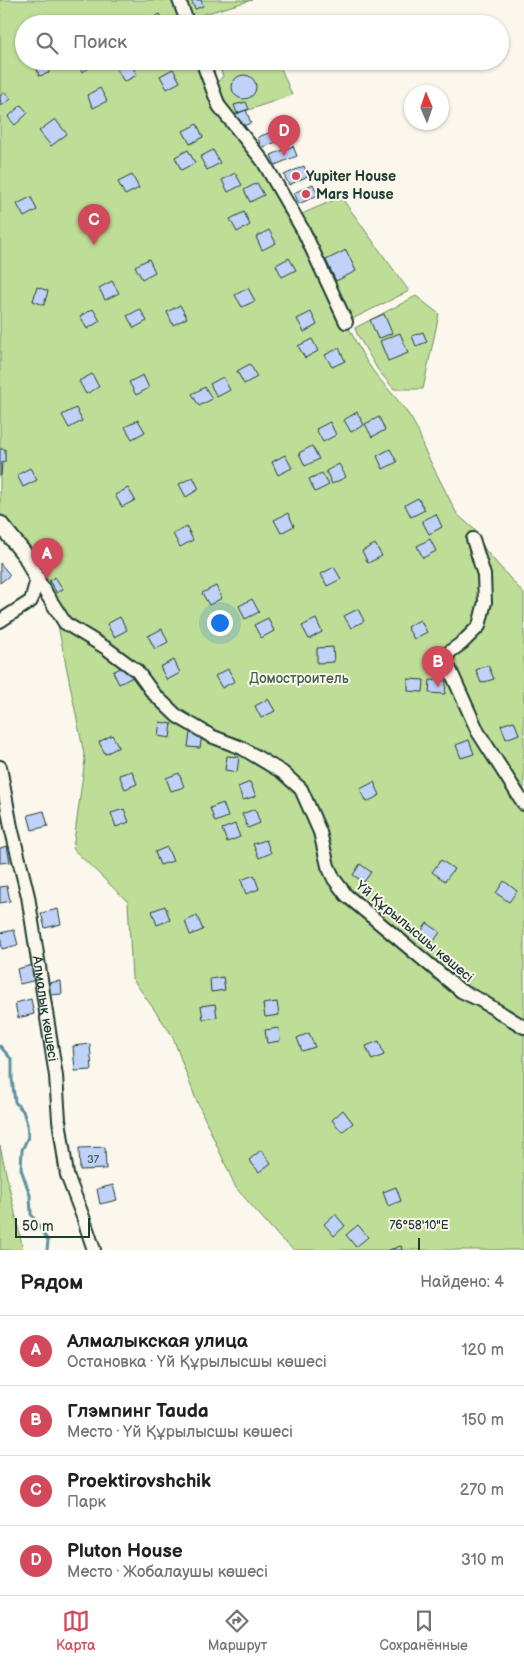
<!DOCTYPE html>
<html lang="ru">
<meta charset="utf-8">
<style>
body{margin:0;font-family:"Balsamiq Sans",sans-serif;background:#f6f6f6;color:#202124}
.compass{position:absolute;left:404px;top:85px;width:45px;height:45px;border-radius:50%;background:#fff;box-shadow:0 1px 4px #0004;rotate:358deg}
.scale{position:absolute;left:15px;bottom:12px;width:75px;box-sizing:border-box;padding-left:5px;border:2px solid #1f3d34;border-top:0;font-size:14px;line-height:18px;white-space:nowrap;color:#1f3d34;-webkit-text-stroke:4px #fbf7ec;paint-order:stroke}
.you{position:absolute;left:219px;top:622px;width:18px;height:18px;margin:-12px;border:4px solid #fff;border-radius:50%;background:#1a73e8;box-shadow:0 0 0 8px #1a73e833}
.badge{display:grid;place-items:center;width:32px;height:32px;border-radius:50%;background:#d1495b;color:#fff;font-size:16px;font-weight:700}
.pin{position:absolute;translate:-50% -41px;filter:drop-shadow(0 1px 2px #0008)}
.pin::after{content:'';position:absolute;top:26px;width:18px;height:15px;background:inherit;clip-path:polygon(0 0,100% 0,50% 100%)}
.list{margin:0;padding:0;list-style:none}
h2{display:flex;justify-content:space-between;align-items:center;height:65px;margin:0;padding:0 20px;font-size:21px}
h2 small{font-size:16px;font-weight:400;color:#757577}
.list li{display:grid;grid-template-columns:32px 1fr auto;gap:15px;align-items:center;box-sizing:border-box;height:70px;padding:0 20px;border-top:1px solid #e0e0e0}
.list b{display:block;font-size:19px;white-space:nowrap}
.list p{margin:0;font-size:16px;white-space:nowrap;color:#757577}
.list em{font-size:16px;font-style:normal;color:#757577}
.icon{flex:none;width:28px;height:28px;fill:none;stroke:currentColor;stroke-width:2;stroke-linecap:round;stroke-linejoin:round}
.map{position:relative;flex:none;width:524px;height:1250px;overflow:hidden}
.search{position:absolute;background:#fff;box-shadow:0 1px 4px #0004;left:15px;right:15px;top:15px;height:55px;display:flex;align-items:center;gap:12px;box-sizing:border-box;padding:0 18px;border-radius:28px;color:#757577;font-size:19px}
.sheet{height:345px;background:#fff}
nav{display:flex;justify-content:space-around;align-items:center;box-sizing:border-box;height:70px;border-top:1px solid #e0e0e0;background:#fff;font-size:14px;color:#757577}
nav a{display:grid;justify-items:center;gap:2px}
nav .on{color:#d1495b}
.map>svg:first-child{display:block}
.green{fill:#bedd96;stroke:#6e8d65}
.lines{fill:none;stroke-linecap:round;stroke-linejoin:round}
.stream{stroke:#5f93a2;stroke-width:3}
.building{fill:#c0d2f8;stroke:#1f3d34}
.minor-casing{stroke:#1f3d34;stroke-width:16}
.tertiary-casing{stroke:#1f3d34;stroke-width:19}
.minor{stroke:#fbf7ec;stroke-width:12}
.tertiary{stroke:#fbf7ec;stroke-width:15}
.ticks{fill:none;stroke:#1f3d34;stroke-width:2}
.poi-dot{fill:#d1495b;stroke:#fbf7ec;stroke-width:2}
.labels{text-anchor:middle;stroke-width:4;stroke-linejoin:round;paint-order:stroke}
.number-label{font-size:11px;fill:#476265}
.poi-label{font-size:14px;font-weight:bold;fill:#1f3d34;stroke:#fbf7ec;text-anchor:start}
.park-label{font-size:14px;fill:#3f5d48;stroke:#fbf7ec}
.street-label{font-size:14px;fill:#1f3d34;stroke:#fbf7ec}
.ticks-label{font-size:12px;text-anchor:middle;fill:#1f3d34;stroke:#fbf7ec;stroke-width:4;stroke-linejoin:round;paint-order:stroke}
</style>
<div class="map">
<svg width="524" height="1250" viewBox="0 0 524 1250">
<rect width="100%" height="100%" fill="#fbf7ec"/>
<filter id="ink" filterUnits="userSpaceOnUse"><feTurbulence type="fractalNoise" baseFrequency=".02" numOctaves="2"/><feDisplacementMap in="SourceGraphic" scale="10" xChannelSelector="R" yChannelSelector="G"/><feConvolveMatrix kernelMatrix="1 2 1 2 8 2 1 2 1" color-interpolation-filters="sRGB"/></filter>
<g filter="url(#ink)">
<path class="green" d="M0,0h252l-65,19 1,5h-164v37h178l15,22 6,-7 -5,-12 -6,5 -3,-8h69l14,34 -58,20 61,102 46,-20 68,94 -63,31c9,18 18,38 31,54 16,19 42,45 46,71l34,67 18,16 11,21 38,43v656h-230l-13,-11 -45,-51 -41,-91 -23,-62 -40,-57 -4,-76 -55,-53 12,-90 -36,-178 -49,-57z
M416,296l23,18 -16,75h-29l-16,-19 -21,-36 -2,-6z
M0,1146l23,103 -2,1h-21z"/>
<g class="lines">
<path class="stream" d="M0,1046l12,14v19l3,23 8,9 4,13 1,13 -6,13 -1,19 9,26 1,19 17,27 -1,9"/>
</g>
<path class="building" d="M191,0h10l2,6 -8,3z
M160,14l5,10h-17l-1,-3z
M76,61h17l2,4 -13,7z
M175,61h15l-12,6z
M218,61h20l1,3 -18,7z
M130,62l7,13 -13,7 -7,-13z
M46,63l3,10 -10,3 -3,-11z
M173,69l7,13 -13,7 -7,-13z
M232 87a12 12 0 1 1 24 0a12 12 0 1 1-24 0Z
M100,88l7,13 -14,7 -6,-13z
M5,92l6,7 -10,7 -1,-10z
M246,102l3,7 -12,4 -3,-8z
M21,105l7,8 -13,12 -7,-8z
M246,110l5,13 -13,5 -4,-13z
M55,119l12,15 -16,12 -12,-15z
M197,124l6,13 -13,7 -7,-13z
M280,129l4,10 -23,9 -3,-11z
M293,146l4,10 -22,9 -4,-10z
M188,150l7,13 -14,7 -6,-13z
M213,150l7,13 -13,7 -7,-13z
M304,166l4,10 -19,9 -5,-10z
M235,173l7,12 -14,7 -6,-12z
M132,175l7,13 -14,7 -7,-13z
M257,183l7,12 -14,7 -6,-12z
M313,184l5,11 -19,9 -5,-11z
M31,197l6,13 -13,7 -7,-13z
M244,212l6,13 -13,7 -7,-13z
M269,230l7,13 -14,7 -6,-13z
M346,250l10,21 -20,10 -10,-21z
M289,258l7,12 -14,7 -6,-12z
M149,259l6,13 -13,7 -7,-13z
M112,281l7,12 -14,7 -6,-12z
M37,287l11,4 -4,14 -11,-4z
M248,288l7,13 -13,6 -7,-12z
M180,305l7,13 -14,7 -6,-13z
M93,309l7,12 -13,8 -7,-13z
M140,309l7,12 -13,7 -7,-12z
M311,312l6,13 -13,7 -7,-13z
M384,314l8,19 -14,6 -8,-19z
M423,332l4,10 -11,4 -4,-10z
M400,333l8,20 -20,8 -8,-20z
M312,339l6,12 -13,7 -7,-12z
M339,348l6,13 -13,6 -7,-12z
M250,364l7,13 -13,7 -7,-13z
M92,374l7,13 -13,7 -7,-13z
M143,375l6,13 -13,7 -7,-13z
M223,377l7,13 -13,7 -7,-13z
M205,387l7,12 -13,7 -7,-12z
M76,408l6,13 -13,7 -7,-13z
M357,412l7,13 -13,7 -7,-12z
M379,417l6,13 -13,7 -7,-13z
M138,420l7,12 -13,7 -7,-12z
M330,422l6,13 -13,7 -7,-13z
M312,446l7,13 -14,7 -6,-13z
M0,449h5v13h-3l-1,14h-1z
M390,449l7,13 -14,7 -6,-13z
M285,455l7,13 -14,7 -6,-13z
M339,464l7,13 -14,7 -6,-13z
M30,468l7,12 -14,7 -6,-12z
M322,473l7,12 -14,7 -6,-13z
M193,477l6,12 -13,8 -7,-13z
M128,488l7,12 -13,7 -7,-12z
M418,498l7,12 -14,7 -6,-12z
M288,513l6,13 -13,7 -7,-13z
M436,514l6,13 -13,7 -7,-13z
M187,527l6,13 -13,7 -7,-13z
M430,539l6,12 -13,7 -6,-12z
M375,544l7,12 -14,7 -6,-12z
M0,563l10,12 -10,8z
M334,567l7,12 -14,7 -6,-12z
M55,577l8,12 -6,4 -8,-12z
M216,586l6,12 -13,7 -7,-12z
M252,599l7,13 -14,7 -6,-13z
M358,609l6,12 -13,7 -7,-12z
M120,617l7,13 -13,7 -7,-13z
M268,618l6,13 -13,7 -7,-13z
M316,619l6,13 -13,7 -7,-13z
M420,620l7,12 -13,7 -7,-12z
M162,629l6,13 -13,7 -7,-13z
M333,647l1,15 -17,1v-15z
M174,660l6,13 -13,7 -7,-13z
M126,665l7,12 -14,7 -6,-12z
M488,665l6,14 -13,4 -5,-13z
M228,669l7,12 -13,7 -7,-12z
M408,679l16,1 -1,12 -15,-1z
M430,680l16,1 -1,13 -16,-1z
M268,699l7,12 -14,7 -6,-12z
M514,721l5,13 -13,5 -5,-14z
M160,722l12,2 -2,14 -12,-2z
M190,732l12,2 -2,14 -12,-1z
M112,735l7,12 -14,7 -6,-12z
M469,740l5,14 -13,4 -5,-13z
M227,756l12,1 -2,15 -12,-2z
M132,771l5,13 -12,5 -6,-14z
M179,773l5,14 -13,4 -5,-13z
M250,782l6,14 -13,4 -5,-13z
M374,782l6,13 -13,7 -7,-13z
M223,803l5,14 -13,5 -5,-14z
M0,807l4,16 -4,1z
M124,809l5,13 -13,5 -5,-14z
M255,809l5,14 -12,5 -6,-14z
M44,811l4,15 -16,4 -4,-15z
M235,824l5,13 -13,5 -5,-13z
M266,840l5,13 -12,5 -6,-14z
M7,846l3,16 -10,1v-15z
M167,847l6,14 -13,4 -5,-13z
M441,860l13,9 -9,12 -13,-9z
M360,864l11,8 -7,10 -11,-7z
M254,875l5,14 -13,5 -5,-14z
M504,881l13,10 -8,11 -13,-9z
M7,886l3,15 -10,2v-16z
M165,906l5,14 -13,5 -5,-14z
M58,909l3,15 -16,4 -4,-15z
M197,916l6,14 -13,5 -5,-14z
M427,923l13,9 -8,12 -13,-9z
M14,930l4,15 -16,4 -2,-16z
M33,965l3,15 -16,4 -3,-15z
M223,977l2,13 -14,2 -1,-13z
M61,981l1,13 -13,1 -2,-12z
M31,999l3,15 -16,4 -3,-15z
M277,1002l2,13 -14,2 -2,-13z
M215,1004l2,13 -14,2 -2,-13z
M279,1028l1,13 -13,2 -2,-13z
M309,1033l6,14 -13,4 -5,-13z
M379,1041l5,14 -12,5 -6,-14z
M90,1044l2,26 -17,1 -2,-25z
M343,1110l10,13 -11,9 -10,-12z
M105,1147l1,22 -26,1 -1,-22z
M261,1150l10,13 -12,9 -10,-12z
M113,1185l4,15 -17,4 -3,-15z
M396,1187l5,14 -13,5 -5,-14z
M335,1214l10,12 -11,10 -10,-12z
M358,1225l10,12 -12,10 -10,-12z
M401,1246l1,4h-13z"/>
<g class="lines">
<defs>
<g id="minor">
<path d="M179,0l9,24"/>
<path d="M202,61l17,45 44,55 41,71 42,90"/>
<path d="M473,539l11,36 1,27 -6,24 -17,17 -14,10 -1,10 31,69 46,72"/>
<path d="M37,579l28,44 41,25 31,23 16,22 24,23 34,20 31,12 40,24 19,17 19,43 8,34 6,13 12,16 115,96 19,9 44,27"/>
<path d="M0,621l31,-20 6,-22"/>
<path id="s1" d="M0,767l11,60 17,69 28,180 3,44 8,55 16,42 11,33"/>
</g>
<path id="tertiary" d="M0,524l26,32 11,23"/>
</defs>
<use href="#minor" class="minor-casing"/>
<use href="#tertiary" class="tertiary-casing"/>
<use href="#minor" class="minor"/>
<use href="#tertiary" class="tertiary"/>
</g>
</g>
<path class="ticks" d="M419,1238v12"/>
<g class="poi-dot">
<circle cx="296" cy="176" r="5"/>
<circle cx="306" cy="194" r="5"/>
</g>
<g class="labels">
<g class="number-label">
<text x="93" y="1163">37</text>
</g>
<g class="poi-label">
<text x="306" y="181">Yupiter House</text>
<text x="316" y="199">Mars House</text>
</g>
<g class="park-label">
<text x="299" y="683">Домостроитель</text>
</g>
<g class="street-label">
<text transform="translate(415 931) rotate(40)" y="5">Үй Құрылысшы көшесі</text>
<text dy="5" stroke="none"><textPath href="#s1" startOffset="246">Алмалық көшесі</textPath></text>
</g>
</g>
<g class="ticks-label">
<text x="419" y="1229">76°58'10"E</text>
</g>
</svg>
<svg class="compass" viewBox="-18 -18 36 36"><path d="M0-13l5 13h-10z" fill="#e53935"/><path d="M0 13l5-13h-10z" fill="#757577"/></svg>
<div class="scale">50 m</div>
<div class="you"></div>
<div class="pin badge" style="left:47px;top:579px">A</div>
<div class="pin badge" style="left:438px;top:687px">B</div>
<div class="pin badge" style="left:94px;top:245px">C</div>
<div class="pin badge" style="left:284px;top:156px">D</div>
<div class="search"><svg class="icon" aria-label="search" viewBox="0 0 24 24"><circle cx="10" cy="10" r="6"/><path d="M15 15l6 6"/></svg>Поиск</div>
</div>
<section class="sheet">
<h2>Рядом<small>Найдено: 4</small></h2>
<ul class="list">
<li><span class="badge">A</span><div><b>Алмалыкская улица</b><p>Остановка · Үй Құрылысшы көшесі</p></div><em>120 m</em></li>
<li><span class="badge">B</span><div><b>Глэмпинг Tauda</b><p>Место · Үй Құрылысшы көшесі</p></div><em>150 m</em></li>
<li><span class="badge">C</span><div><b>Proektirovshchik</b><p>Парк</p></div><em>270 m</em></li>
<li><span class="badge">D</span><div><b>Pluton House</b><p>Место · Жобалаушы көшесі</p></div><em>310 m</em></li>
</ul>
</section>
<nav>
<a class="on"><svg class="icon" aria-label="map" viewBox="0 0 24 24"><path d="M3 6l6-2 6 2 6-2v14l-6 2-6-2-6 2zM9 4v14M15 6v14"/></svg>Карта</a>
<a><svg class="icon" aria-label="directions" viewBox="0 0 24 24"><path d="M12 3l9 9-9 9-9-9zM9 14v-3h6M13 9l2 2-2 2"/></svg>Маршрут</a>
<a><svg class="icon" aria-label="saved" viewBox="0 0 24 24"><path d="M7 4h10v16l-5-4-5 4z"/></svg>Сохранённые</a>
</nav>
